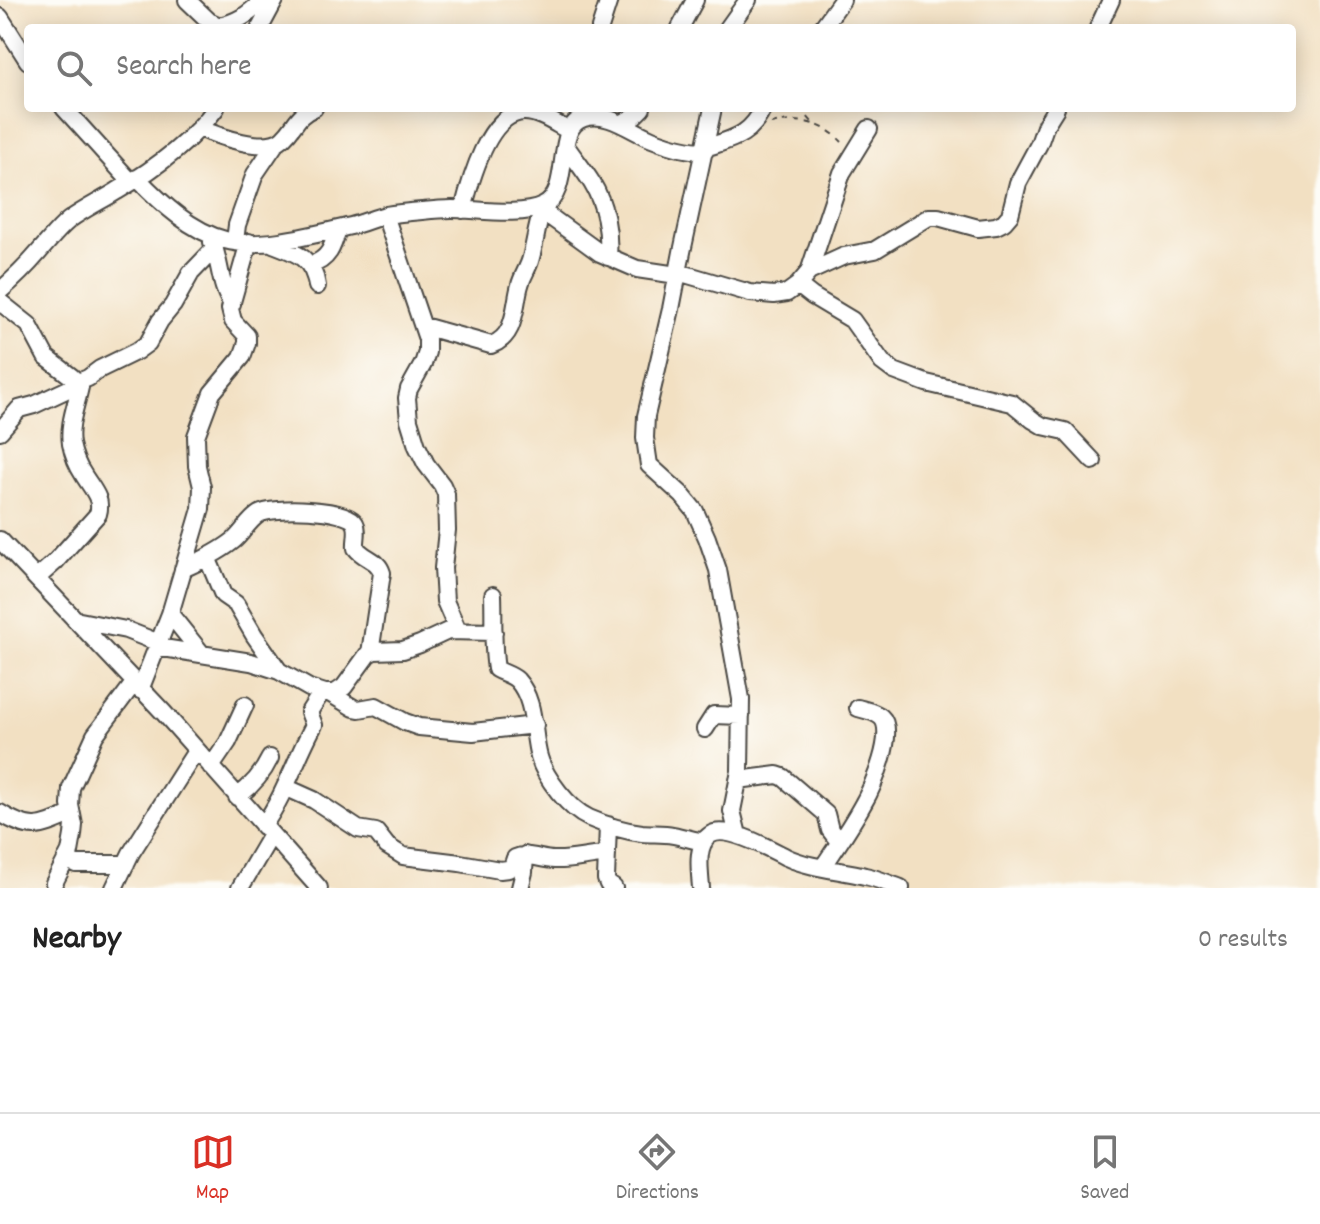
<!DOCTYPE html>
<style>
body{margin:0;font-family:Dekko,sans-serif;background:#f2f2f2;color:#222}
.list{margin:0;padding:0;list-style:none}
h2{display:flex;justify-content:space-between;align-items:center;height:104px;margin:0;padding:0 32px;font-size:34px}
h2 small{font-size:26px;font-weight:400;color:#767676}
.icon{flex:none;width:44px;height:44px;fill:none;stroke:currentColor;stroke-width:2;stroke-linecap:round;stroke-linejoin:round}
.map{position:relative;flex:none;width:1320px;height:888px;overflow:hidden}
.search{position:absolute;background:#fff;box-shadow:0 4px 20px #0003;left:24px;right:24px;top:24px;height:88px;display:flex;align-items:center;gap:20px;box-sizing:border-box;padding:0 28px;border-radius:8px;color:#767676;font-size:30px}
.sheet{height:224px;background:#fff}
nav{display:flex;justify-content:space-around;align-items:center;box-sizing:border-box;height:112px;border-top:2px solid #e0e0e0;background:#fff;font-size:22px;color:#767676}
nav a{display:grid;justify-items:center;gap:4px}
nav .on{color:#d93025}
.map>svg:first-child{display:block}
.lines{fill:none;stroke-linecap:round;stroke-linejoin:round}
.minor-casing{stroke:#494642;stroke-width:20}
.path{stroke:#494642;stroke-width:2;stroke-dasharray:6 6;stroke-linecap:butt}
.minor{stroke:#fff;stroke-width:16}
</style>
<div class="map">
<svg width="1320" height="888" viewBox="0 0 1320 888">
<rect width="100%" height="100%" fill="#fdfcf7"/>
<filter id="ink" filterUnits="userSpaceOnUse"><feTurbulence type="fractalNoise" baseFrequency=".0125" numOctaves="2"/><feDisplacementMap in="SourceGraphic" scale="16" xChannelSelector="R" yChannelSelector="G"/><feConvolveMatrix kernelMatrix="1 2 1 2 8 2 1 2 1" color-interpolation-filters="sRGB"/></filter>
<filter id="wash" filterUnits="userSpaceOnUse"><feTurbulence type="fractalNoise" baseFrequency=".006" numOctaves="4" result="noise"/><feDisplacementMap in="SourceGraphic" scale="32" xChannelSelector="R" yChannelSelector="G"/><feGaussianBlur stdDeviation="1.8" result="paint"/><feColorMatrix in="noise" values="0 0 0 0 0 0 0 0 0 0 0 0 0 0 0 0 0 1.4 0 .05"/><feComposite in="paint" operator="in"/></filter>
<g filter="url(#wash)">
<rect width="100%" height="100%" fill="#f2e0c2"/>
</g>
<g filter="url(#ink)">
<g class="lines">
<defs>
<path id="minor" d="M187,0l22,21 10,5c18,-4 29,-11 42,-24
M0,17l28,44
M260,28l15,-28
M600,28l9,-28
M680,28l15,-28
M728,28l20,-28
M822,28l20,-28
M1098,28l13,-28
M64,108l67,74
M713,108l-31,144 -11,57 -25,107 -1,22 4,27 33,30 13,16 12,27 11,32 23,129 -1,72 -8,40 6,24
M621,124l12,-7 9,-9
M199,128c19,8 67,26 84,10 14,-13 12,-22 31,-30
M566,146c8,12 18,24 26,37 13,21 18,49 16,74
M705,148c27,-9 46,-12 58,-40
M137,178c24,25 54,53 88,62 35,10 91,-6 126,-14 12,-3 23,-8 35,-11 12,-2 24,-3 36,-4 10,-1 20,-2 30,-2 24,0 69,8 91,-3 31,-15 9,-79 41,-88 24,-7 47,13 68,21 18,7 34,12 53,12
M538,208l62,45 37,16 40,6
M463,210c7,-28 25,-96 60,-98 15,-1 33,12 46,19
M385,215l42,124v13l-4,12 -14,25 -2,9 2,22 8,26 9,18 16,21 4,9 1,36 -4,38 2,33 13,30
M235,241l2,-16 18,-51 21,-31
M212,242c9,21 7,43 20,62
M273,244c24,9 40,14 44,42
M310,265c19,-5 23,-19 28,-36
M678,272l72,21 24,2 13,-2 11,-8 11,-13 33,-99 27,-44
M809,272l35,-16 31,-6 54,-33h9l40,11 18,-2 8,-4 6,-7 8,-32 21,-39 7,-20 10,-16
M798,285l14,11 40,24 30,42 12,9 32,12 86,20 21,17 10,6 22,5 28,30
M0,291c14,-12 27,-25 39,-39 10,-11 19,-23 30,-32 15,-11 32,-19 48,-29 36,-21 74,-49 99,-83
M0,302l29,23 17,32 26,20 8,10c-4,19 -12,38 -9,57 2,10 6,21 12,30 8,14 20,24 15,40l-43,48 -18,16
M423,326l68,19c26,-9 23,-40 29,-60 2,-8 7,-15 10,-24 5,-16 6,-33 12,-49
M78,382l10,-4 12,-9 37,-18 11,-8 12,-22 13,-16 18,-32 24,-25
M0,431l19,-22 15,-4 45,-21
M0,540l164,173 155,175
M207,557l16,38 13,9 18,31 25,36
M183,569c17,-8 35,-16 50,-28 9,-7 15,-20 26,-27 13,-8 89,-6 96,9 4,7 0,18 1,25 8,11 22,11 26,25l-12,80
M493,595c1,24 -1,50 3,74 7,4 16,6 21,11 19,21 15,52 22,77 6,21 30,52 50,61 16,7 36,13 53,15 11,1 21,0 31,2 10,2 21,5 31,7
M170,614l32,40
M75,620l51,10 33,13
M157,647l94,15 28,9 30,17 16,5h10l9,-6 24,-33 6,-3 29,-1 17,-6 28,-13 46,1
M140,690l30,-76 31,-105 1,-22 -5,-21 -1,-30 16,-43 30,-36 5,-14v-7l-14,-15 -3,-12 19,-67
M329,693l25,15 5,1 17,-3 29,16 14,5 54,5 62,-7
M705,729l9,-14 27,1
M211,767l17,-25 17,-37
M738,780l39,-5 6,2 43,37 4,16 9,12
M285,787l29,13 44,29 18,3 11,14 16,10 57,7 40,7 8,-1 4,-2 3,-9c13,-6 25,2 39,2 18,1 35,-5 53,-5
M237,797c15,-11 25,-22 33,-39
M0,813c31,19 39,15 71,1
M608,825l-2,54 2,5 6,4
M263,826c22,-31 33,-68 51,-101l-5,-13 12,-19
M66,859l10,5h50
M823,867c14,-21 28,-41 40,-63 9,-15 34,-73 18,-87 -5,-5 -16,-7 -23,-9
M54,883l16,-31 3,-17 1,-10 -4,-20 1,-17 24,-53 39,-52
M114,888l17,-35 65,-102
M240,888l31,-53
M520,888l4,-16 1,-17
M701,888c-1,-16 -6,-43 9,-53 16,-11 60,14 76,22 24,11 54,13 79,19 12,2 24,8 36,12"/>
</defs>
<use href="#minor" class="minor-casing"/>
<path class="path" d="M800,108l12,14
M771,124c27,-7 52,-2 71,18"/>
<use href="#minor" class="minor"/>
</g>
</g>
</svg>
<div class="search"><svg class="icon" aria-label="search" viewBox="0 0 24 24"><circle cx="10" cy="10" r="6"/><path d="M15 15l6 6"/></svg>Search here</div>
</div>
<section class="sheet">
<h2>Nearby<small>0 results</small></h2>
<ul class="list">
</ul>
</section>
<nav>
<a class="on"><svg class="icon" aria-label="map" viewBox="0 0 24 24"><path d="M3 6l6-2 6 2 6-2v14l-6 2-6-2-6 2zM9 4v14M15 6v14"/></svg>Map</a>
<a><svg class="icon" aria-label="directions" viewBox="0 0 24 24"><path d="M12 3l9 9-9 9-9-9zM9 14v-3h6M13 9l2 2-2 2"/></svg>Directions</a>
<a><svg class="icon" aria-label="saved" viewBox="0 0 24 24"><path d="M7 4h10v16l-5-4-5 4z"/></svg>Saved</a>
</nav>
